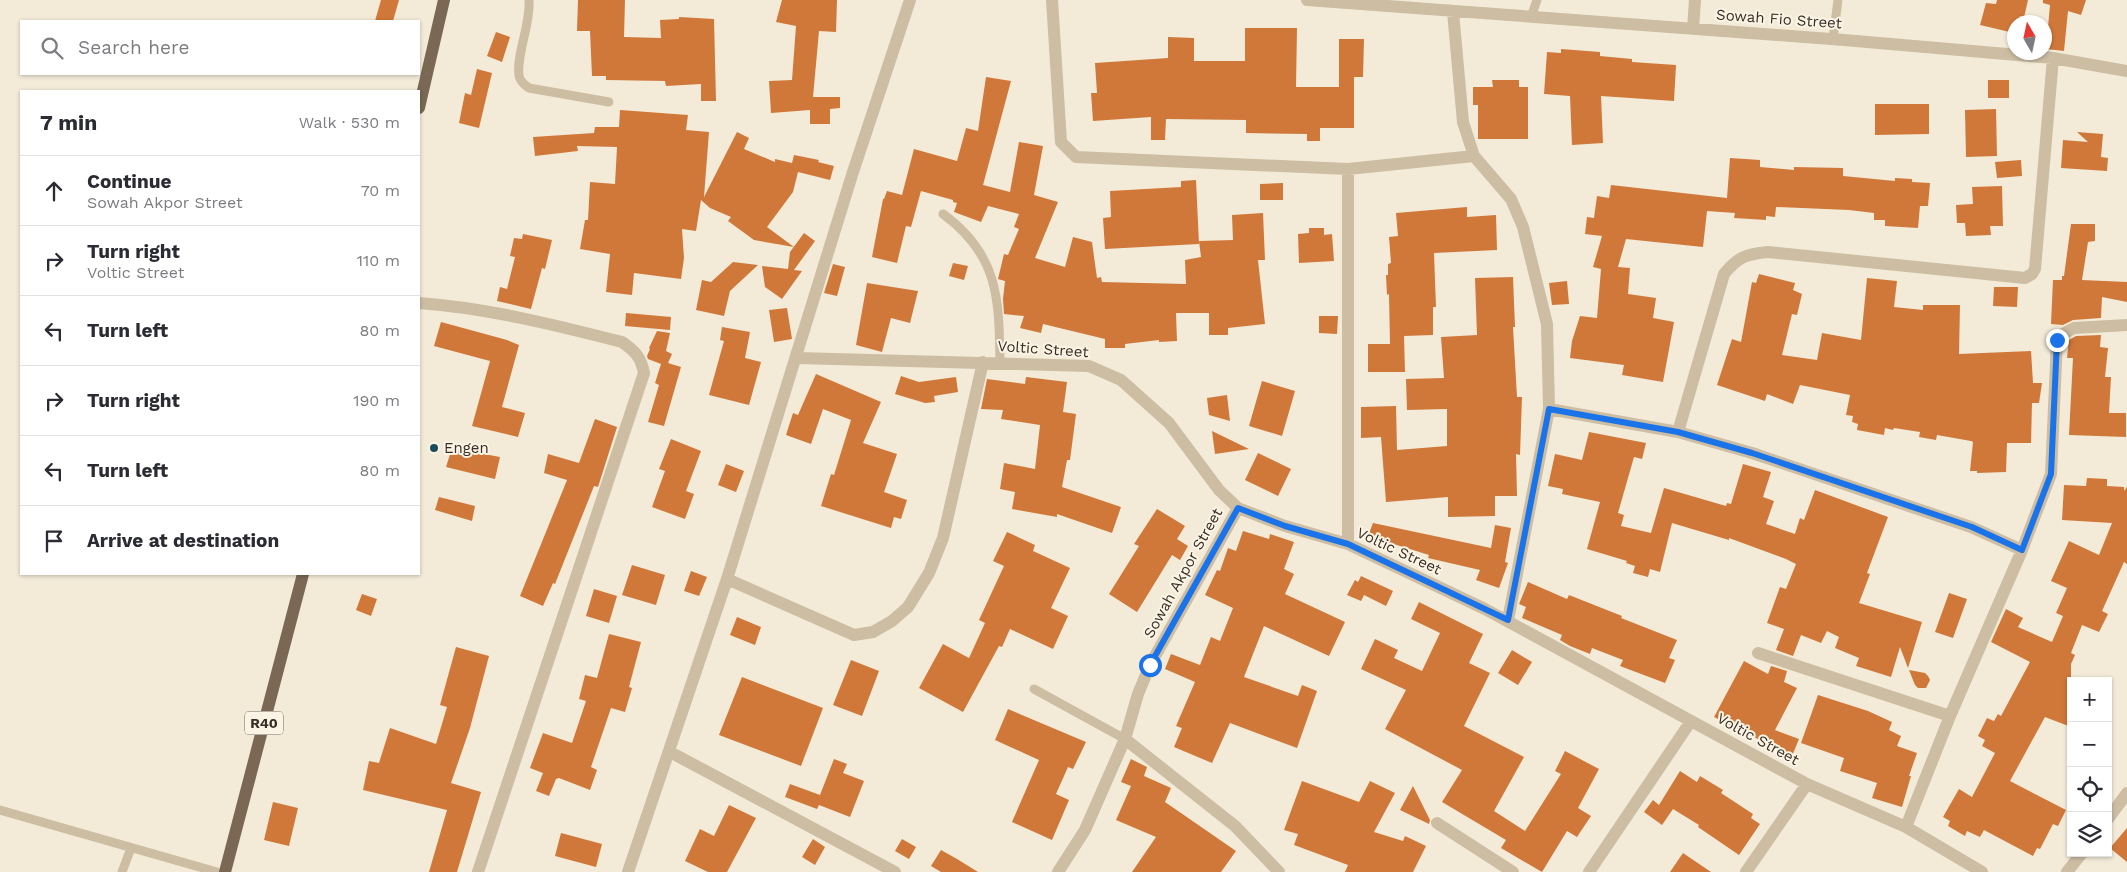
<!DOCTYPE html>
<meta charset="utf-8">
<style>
body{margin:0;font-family:"Work Sans",sans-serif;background:#f2f2f3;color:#2b2b33}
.controls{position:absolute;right:15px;bottom:15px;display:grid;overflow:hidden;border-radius:0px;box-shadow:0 1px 4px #0004}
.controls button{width:45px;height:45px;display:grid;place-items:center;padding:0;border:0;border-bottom:1px solid #e1e1e2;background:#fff;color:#2b2b33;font:25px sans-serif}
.compass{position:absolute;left:2007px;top:15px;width:45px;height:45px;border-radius:50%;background:#fff;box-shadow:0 1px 4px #0004;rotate:351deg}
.stop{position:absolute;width:15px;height:15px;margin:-11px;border:4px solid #1a73e8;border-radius:50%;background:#fff}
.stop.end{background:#1a73e8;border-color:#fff;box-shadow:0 1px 5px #0008}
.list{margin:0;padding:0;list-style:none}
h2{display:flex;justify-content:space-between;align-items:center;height:65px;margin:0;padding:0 20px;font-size:21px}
h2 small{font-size:16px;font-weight:400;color:#7c7c81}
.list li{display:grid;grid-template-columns:32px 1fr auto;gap:15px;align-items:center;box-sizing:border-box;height:70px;padding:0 20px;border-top:1px solid #e1e1e2}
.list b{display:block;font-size:19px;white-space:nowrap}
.list p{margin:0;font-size:16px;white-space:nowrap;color:#7c7c81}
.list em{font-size:16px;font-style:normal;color:#7c7c81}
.icon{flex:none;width:28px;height:28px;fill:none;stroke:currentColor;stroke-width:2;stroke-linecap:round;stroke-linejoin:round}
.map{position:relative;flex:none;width:2127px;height:872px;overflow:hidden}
.search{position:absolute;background:#fff;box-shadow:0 1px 4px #0004;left:20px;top:20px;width:400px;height:55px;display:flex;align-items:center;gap:12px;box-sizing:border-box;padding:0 18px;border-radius:0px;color:#7c7c81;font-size:19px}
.panel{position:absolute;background:#fff;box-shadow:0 1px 4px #0004;left:20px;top:90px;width:400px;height:485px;border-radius:0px}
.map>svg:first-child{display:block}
.building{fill:#d07839}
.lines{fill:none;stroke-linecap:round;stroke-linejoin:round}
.service{stroke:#ccbda3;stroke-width:9}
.minor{stroke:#ccbda3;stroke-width:12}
.primary{stroke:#7a6855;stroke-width:12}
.route{stroke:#1a73e8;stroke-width:6}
.poi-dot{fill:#184b5b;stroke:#fbf4e4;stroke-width:2}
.labels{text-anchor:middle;stroke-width:4;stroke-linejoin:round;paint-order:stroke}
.shield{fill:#fbf4e4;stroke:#71695f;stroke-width:1}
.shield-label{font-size:14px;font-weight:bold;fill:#362e26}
.street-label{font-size:15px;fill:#362e26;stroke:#fbf4e4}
.poi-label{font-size:15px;fill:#362e26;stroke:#fbf4e4;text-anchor:start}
</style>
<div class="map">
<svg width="2127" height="872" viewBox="0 0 2127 872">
<rect width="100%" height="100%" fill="#f3ebd8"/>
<path class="building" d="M381,0h18l-6,21h-18z
M578,0h47l-1,37 37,1 -1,-18 19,-1v-2l35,2 2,82h-15v-17l-35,2 -1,-5 -59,-1v-4h-14l-2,-45h-13z
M782,0h55l-1,32 -17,-1 -6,66h27v11l-10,1v15h-20v-14l-39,3 -2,-32 23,-1 4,-54 -20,-4z
M1997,0h31l-5,22h-9v11l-34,-8 6,-22 10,1z
M2043,0h43l-5,15 -13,-4 -4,40 -18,-2 4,-44 -7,-2z
M1245,28h52l-1,59h43v-48h25l-1,38h-9v51h-34v13h-13v-7l-61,-1v-13l-80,-1 -1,21h-14v-23l-58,4 -2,-28h6l-2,-30 73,-5v-21l26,1v23h51z
M496,32l14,5 -8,25 -15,-6z
M1561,49l39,3v4l32,3v3l44,3 -2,36 -73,-5 2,47 -31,2 -2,-49 -26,-2 3,-42 14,1z
M477,69l15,4 -13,55 -20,-5 6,-30 6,2z
M986,77l25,4 -28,104 27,7 9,-50 24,4 -9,49 24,7 -23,56 30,9 8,-30 19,5 5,36 4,-1 1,5 84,2 -1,-24 16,-3 -2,-16 34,-1 -1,-25 31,-2 2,47h-7l7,64 -37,4v7h-19v-22h-33l1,28 -18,1v-2l-34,4v4h-20v-9l-62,-15 -2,9 -21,-5 4,-12 -20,-2 -1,-15 2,-18 -7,-2 6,-25 4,1 11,-26 -5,-2 5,-13 -31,-8 -7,16 -27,-10 3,-9 -4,-1v-2l-32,-9 -10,36 -5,-1 -9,37 -25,-6 11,-58h1l3,-8 15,4 12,-46 43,12 9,-33 12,3z
M1492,80h27v7h9v52h-50v-34h-5v-18h20z
M1988,80h21v18h-21z
M1875,104h54v30l-54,1z
M1996,109l1,47 -31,1 -1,-47z
M620,110l68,5 -2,15 23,2 -5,65 33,-65 12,6 -5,11 31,13v-3l17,4 2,-8 25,5 -1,2 16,4 -4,14 -32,-8 -5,20 -26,35 27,20 -40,-7 -26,-19 3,-4 -21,-9 -9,-8 -5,31 -14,-2 2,29 -3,21 -47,-6 -2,22 -26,-3 4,-38 -30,-5 5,-29h3l2,-38 25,2 2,-37 -40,-1 1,5 -43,5 -2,-19 61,-4 1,-6h24z
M2077,132l26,2 -2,23 7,1 -1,13 -46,-3 2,-28 25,2z
M1730,158l30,2v7l34,3v-3l49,1v8l52,5v-3l17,1v3l18,1 -2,23h-8l-2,22 -33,-2v-6h-11v-7l-25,-3 -73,-3 -1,10 -9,-1v4l-32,-2 1,-5 -28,-2 -4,36 -77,-8 -8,28 12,1 -2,26 28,4 -3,20 21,4 -11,60 -41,-7 2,-10 -54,-7 2,-17 8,-25 17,2 4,-49 -8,-2 9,-31 -17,-2 2,-17 7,1 3,-22 12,2 2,-13 116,13z
M2021,160l1,16 -25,2 -2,-16z
M1196,180l3,64 -94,5 -2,-31 8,-1 -1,-26 71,-4v-6z
M1283,183v17h-23v-16z
M2002,186l1,40h-13l1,9 -25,1 -1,-13h-8l-1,-18 17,-1 -1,-17z
M1467,207v10l29,-2 1,35 -63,3 2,54h-3v28l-29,1 1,36h-37v-28h22l-1,-50 -2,1 -1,-20h2v-11l3,-1 -2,-26 9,-1 -2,-23z
M2071,224h24v17l-7,1 -6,38 45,2v20l-25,-5 -1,21 -28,2 -10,5 -12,-1 2,-44h9v-4h2z
M1309,228h15v7l8,-1 2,27 -35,2 -1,-29 11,-1z
M804,233l11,8 -21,29 8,1 -20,28 -17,-12 -3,-21 26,3 2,-17z
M523,234l29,6 -7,29 -3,-1 -11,41 -34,-8 3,-14 7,2 8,-32 -5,-1 4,-18 8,1z
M733,262l25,3 -28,26 -6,25 -28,-6 6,-30 9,2z
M953,263l15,3 -4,14 -15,-4z
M833,264l12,3 -8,29 -13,-3z
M1759,274l36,9 -2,7 9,4 -5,21 -5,-1 -10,41 35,5 5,-27 39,7 6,-62 30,3 -3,26 29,3v-5h37l-1,49 72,-3 2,32h9l-3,20h-7l-1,40h-24l-1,29 -29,1v-2h-7l3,-29 -2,-1 -34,-6 -1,5 -17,-3 1,-5 -26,-4 -1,2 -8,-2 -1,7 -27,-5 1,-6 -6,-2 1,-6 -7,-1 4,-20 -50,-10 -7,19 -26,-10 -2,7 -48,-16 15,-46 9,3 11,-60 4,1z
M1513,277l2,50h-2l4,70h5l-2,58 -4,-1 1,42h-22v20l-47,1v-20l-62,5 -5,-65 -20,1v-31l35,-1 1,44 50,-4v-37l-40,1 -1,-31 38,-1 -3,-41 36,-2 -2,-57z
M1567,281l2,23 -17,1 -3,-22z
M867,283l51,8 -8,32 -19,-5 -9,34 -26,-7z
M1994,287h24l-1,20 -24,-1z
M787,308l5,31 -18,3 -5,-32z
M626,313l45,4 -1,13 -45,-4z
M1319,316h19l-1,18 -18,-1z
M441,322l66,18 12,5 -17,62 23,6 -7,24 -46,-11 18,-65 -56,-15z
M722,327l28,5 -5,26 16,4 -12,43 -40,-10 15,-54 -4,-1z
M657,331l13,2 -4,18 6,3 -4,9 13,4 -17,59 -16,-4 11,-37 -4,-2 6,-19 -13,-5 -1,-3 3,-7 -1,-1z
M2101,335l-1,12 8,1 -3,29h6l-2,36h17v24l-57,-2 4,-77h-6l2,-18 7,-4z
M816,374l65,28 -18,41 34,11 -13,38 23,8 -6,19 -7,-2 -3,11 -70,-22 10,-32 3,1 17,-55 -28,-11 -12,35 -25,-9 7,-22 5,2z
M901,376l18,6 37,-5 2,15 -24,4 1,6 -10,1 -30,-9z
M1026,377l41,5 -4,30 13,2 -6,46h-3l-5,27 59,20 -9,26 -55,-19v3l-45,-8 3,-17 -15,-3 4,-26 31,6 5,-44 -39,-6 2,-9 -22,-1 6,-30 38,5z
M1262,381l33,10 -13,45 -33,-10z
M1227,395l3,26 -21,-6 -2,-17z
M595,419l22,8 -19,60 -4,-1 -39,98 -2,-1 -10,23 -23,-10 47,-116 -23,-7 4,-19 31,9z
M1212,431l37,18 -34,5z
M1589,432l57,11 -4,16 -8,-2 -16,56 6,2 -3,11 30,7 13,-45 62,18 1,-3 4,1 12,-40 28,8 -8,25 11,4 -8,23 29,10 5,-16 4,2 11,-30 73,27 -21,56 3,1 -11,29 63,19 -14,46 -8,-21 -9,30 -35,-11 3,-8 -24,-10 4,-11 -12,-6 -6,12 -20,-8 -8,21 -17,-6 8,-21 -17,-6 13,-36 6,2 10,-25 -10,-5 -57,-21v2l-57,-17 -12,49 -10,-3 -2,8 -15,-4 2,-7 -9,-3 1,-2 -40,-12 13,-47 -38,-8 1,-5 -15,-3 7,-32 27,6z
M671,439l30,12 -15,40 8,3 -9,25 -33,-12 13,-36 -6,-2z
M452,448l48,9 -5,22 -49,-12z
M1258,453l33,16 -13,27 -33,-16z
M726,464l18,7 -8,21 -18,-7z
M2087,478l20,1v7l17,1v4l3,-4v77l-3,-2 -22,49 6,3 -9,18 -17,-7 -11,28 4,2 -4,9v63l-26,-10 -35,64 56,29 -8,16 -5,-2 -13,25 -3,-1 -4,8 -49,-26 -4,7 -13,-6 -2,5 -17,-10 2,-5 -7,-4 16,-28 13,8 23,-44 -13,-7 3,-6 -7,-4 9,-18 7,3 4,-7 3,2 29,-54 -39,-20 15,-33 17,9 -5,9 34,15 11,-26 -7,-3 11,-25 -16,-7 18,-40 30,14 13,-32 -50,-3 2,-35 22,1z
M439,497l36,9 -3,15 -37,-11z
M1157,509l28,17 -8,13 11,7 -8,14 -8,-5 -35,57 -28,-18 30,-48 -5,-2z
M1373,523l118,25 4,-23 16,3 -6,34 3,1 -9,25 -23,-8 4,-10 -52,-12 1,-3 -61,-19z
M1243,531l26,8 1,-5 24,8 -10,27 10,5 -9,20 60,28 -16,34 -65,-30 -20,51 54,19 4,-11 15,6 -20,57 -67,-25 -18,40 -38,-16 8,-19 -6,-2 19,-44 -30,-13 6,-15 29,11 11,-28 9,4 13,-33 -28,-13 12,-25 3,1 8,-23 8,3z
M1007,532l28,13 -2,6 37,17 -19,40 17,8 -15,33 -43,-20 -8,18 -3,-1 -36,66 -44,-24 24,-44 26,14 16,-35 -6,-3 25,-54 -11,-5z
M632,565l33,10 -9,30 -34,-10z
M691,571l16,6 -8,19 -15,-5z
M1361,576l32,15 -7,15 -22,-11 -3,6 -14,-6 8,-15 3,2z
M1528,582l39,17 2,-4 53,21 -1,2 56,22 -8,18 6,2 -10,23 -45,-17 3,-6 -31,-12 -2,6 -20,-8 -10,-6 2,-5 -40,-17 4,-11 -7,-3z
M594,589l23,7 -8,27 -23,-7z
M1949,593l18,6 -14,39 -18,-6z
M362,594l15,5 -6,17 -15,-6z
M1419,602l64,32 -14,29 21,10 -26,53 60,31 -30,54 31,20 36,-57 -6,-3 10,-20 34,18 -21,39 13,8 -14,21 -10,-6 -25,41 -41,-24 5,-8 -64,-38 20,-32 -77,-41 21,-39 -45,-21 14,-30 23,11 -4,8 28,13 18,-38 -29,-14z
M737,617l24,10 -6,18 -25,-10z
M609,634l32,8 -12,45 3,1 -7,24 -14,-4 -20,59 6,3 -7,20 -31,-12 -3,1 -7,17 -13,-5 7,-18 -13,-5 13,-35 29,10 14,-42 -7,-2 6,-24 12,3z
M456,647l33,9 -19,72 -19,55 30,9 -24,80h-28l18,-62 -84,-20 6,-29 10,2 11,-35 46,16 11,-37 -7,-2z
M1512,650l20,12 -14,23 -20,-12z
M851,660l28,11 -17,45 -29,-11z
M1744,661l24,13 3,-8 16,5 -3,11 13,6 -22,42 24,9 -7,17 -78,-39z
M1909,670l16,3 3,3 2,4 -4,8h-8l-3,-3z
M742,677l81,31 -22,58 -82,-31z
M1818,695l50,16 24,11 -3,8 12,6 -4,10 20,7 -8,23h2l-9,31 -30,-9 5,-15 -37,-12 4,-13 -43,-15z
M1008,709l78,33 -13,27 -5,-2 -12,27 13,6 -17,40 -40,-18 27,-62 -44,-20z
M834,759l13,5 -4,9 21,8 -14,36 -31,-12 -2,4 -32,-12 5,-13 30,11z
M1131,759l16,8 -3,9 27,12 -6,14 71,49 -15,21h-89l24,-35 -40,-17 15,-34 -10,-4z
M1680,771l17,11 3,-6 23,14 -2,3 32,21 -2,4 9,6 -21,31 -41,-28 1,-2 -26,-16 -11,16 -18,-13 9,-12 6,5z
M1302,781l57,21 11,-21 25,12 -21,39 29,9 2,-5 21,10 -13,26h-68l3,-7 -54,-20 4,-11 -14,-4z
M1413,786l17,34 -1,4 -29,-14z
M273,802l25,6 -9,38 -25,-6z
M729,805l27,13 -29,54h-19l-23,-11 15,-32 14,7z
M2127,828v34l-17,-14z
M561,833l41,11 -6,23 -41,-11z
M813,839l12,8 -10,18 -13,-8z
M902,839l14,8 -7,12 -14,-8z
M941,850l16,9 21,13h-37l-10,-6z
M1683,853l28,19h-41z"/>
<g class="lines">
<path class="service" d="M529,0c2,24 -13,54 -10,76 1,6 6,9 10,12l80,14
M1531,17l6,-17
M1833,39l5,-39
M943,214c56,41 56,85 57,149
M1034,689l91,50
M0,810l217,62
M122,872l9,-24"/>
<path class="minor" d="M1052,0l9,142 15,15 272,12 126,-13
M1307,0l537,40 209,18 74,13
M1453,12l10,110 11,34 37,43 12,28 24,97 2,85
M1693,29l2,-29
M419,303c69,5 136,22 203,39 13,9 19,15 22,31l-166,499
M797,358l292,8 32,14 48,43 50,67 19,18 47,18 63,18 137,65 322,175 99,43 76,45
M1678,432l46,-158c14,-17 22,-20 44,-22l257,26 7,-4 3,-5 18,-211
M1348,544v-375
M2022,550l29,-76 6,-134 4,-5 13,-7 53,-3
M727,579l127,56 19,-3 19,-11 16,-14 21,-34 14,-35 40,-176
M1508,620l41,-211 129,23 74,21 219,74 51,23 -72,166 -44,111
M1758,653l192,63
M1125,739l110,87 44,46
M670,752l225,120
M2108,819l19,-26
M1437,823l76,49
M628,872l99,-293 125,-404 58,-175
M1058,872l27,-42 40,-91 13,-45 12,-29 88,-157
M1589,872l102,-151
M1746,872l61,-88
M2067,872l15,-19"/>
<path class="primary" d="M419,108l25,-108
M225,872l78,-298"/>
</g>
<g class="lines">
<path class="route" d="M1150,665l88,-157 47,18 63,18 160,76 41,-211 129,23 74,21 220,74 50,23 29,-76 6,-134"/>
</g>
<circle class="poi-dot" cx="434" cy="448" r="5"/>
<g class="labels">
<rect class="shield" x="245" y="711.5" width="38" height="23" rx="4"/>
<g class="shield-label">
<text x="264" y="728">R40</text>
</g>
<g class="street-label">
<text transform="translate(1779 19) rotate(4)" y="5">Sowah Fio Street</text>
<text transform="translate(1043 349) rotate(4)" y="5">Voltic Street</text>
<text transform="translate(1399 551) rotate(25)" y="5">Voltic Street</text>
<text transform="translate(1183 573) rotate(-61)" y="5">Sowah Akpor Street</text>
<text transform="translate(1758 739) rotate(29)" y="5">Voltic Street</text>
</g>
<g class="poi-label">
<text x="444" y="453">Engen</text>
</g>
</g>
</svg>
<div class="controls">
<button>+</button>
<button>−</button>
<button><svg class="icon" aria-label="locate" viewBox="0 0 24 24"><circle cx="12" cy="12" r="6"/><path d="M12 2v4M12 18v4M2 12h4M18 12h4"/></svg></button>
<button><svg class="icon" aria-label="layers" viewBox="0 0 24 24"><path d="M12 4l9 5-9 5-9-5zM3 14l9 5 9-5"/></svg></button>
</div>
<svg class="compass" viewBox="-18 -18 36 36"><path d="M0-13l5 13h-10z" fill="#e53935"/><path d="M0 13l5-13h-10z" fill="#7c7c81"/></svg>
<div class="stop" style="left:1150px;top:665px"></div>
<div class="stop end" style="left:2057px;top:340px"></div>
<div class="search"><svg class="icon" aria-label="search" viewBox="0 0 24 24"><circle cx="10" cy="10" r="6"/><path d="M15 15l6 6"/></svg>Search here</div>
<section class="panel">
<h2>7 min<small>Walk · 530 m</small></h2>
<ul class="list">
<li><svg class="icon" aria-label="ahead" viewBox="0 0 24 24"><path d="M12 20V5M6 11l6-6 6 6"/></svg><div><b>Continue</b><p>Sowah Akpor Street</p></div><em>70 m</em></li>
<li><svg class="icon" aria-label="right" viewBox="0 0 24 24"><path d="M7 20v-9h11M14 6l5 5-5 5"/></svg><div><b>Turn right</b><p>Voltic Street</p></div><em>110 m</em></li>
<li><svg class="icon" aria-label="left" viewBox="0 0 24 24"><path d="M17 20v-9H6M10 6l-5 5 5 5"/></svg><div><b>Turn left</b></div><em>80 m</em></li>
<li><svg class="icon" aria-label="right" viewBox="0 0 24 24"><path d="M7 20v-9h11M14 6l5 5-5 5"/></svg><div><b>Turn right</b></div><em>190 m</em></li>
<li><svg class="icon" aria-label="left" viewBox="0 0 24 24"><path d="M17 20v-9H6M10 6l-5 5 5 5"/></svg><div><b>Turn left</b></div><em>80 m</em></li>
<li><svg class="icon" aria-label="arrive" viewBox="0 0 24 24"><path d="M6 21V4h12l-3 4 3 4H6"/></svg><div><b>Arrive at destination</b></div></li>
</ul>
</section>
</div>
